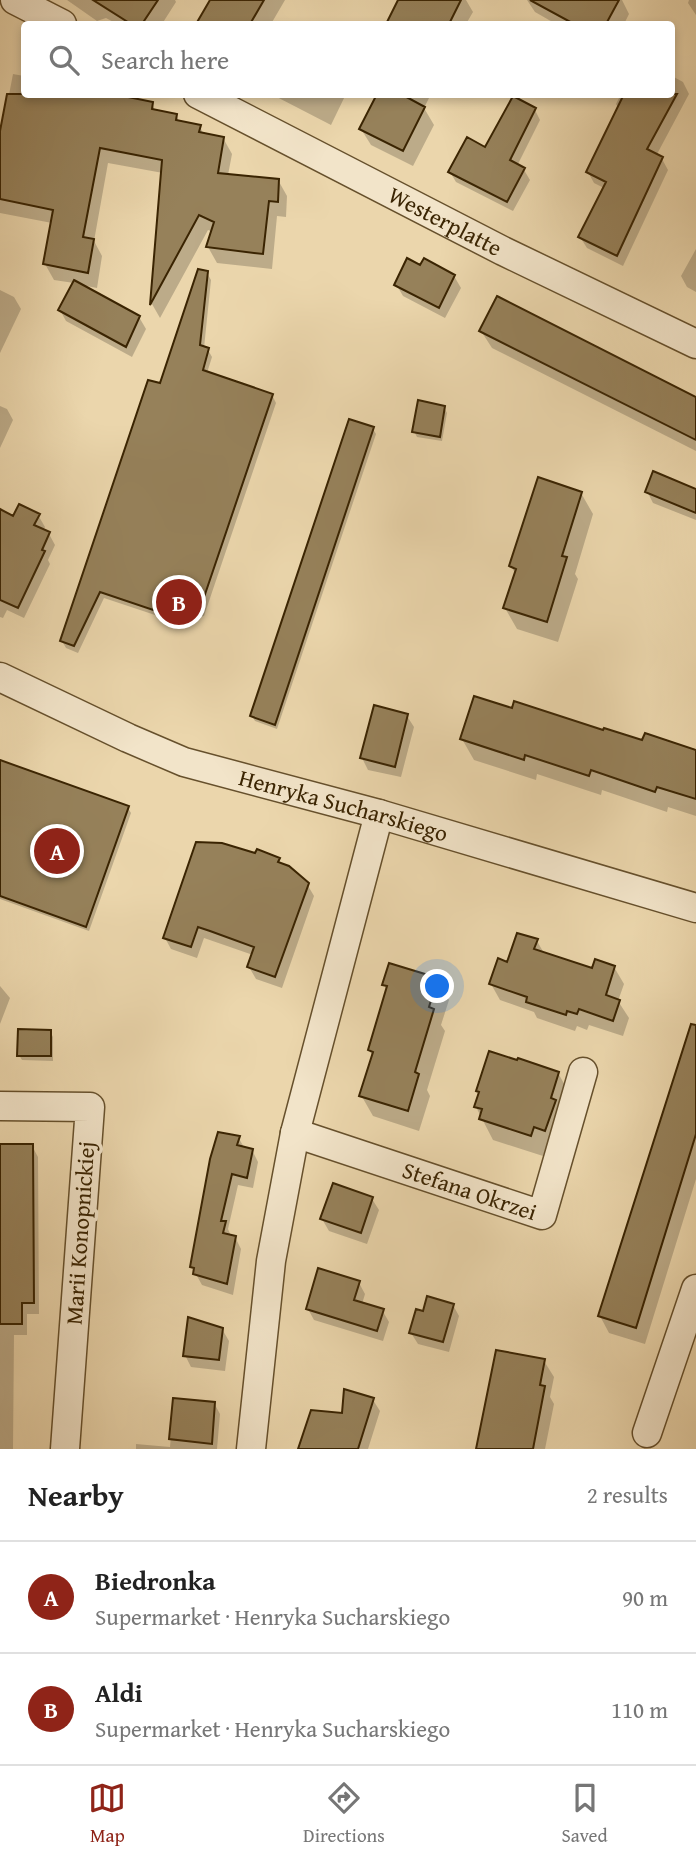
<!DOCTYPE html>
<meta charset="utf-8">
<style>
body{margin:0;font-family:"Gentium Book Plus",serif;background:#f6f6f6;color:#222}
.you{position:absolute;left:438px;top:987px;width:24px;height:24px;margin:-18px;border:5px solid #fff;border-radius:50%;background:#1a73e8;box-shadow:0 0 0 10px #1a73e833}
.badge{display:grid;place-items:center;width:46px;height:46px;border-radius:50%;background:#8f2418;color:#fff;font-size:23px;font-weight:700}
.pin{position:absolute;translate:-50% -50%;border:4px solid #fff;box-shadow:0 2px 7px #0006}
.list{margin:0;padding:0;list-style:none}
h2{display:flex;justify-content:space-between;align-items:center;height:91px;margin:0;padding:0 28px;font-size:30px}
h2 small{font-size:23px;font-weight:400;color:#767676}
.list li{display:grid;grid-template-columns:46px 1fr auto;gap:21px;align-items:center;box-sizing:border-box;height:112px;padding:0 28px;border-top:2px solid #e0e0e0}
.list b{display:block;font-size:26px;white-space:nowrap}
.list p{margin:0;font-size:23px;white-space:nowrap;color:#767676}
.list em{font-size:23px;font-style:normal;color:#767676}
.icon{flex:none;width:38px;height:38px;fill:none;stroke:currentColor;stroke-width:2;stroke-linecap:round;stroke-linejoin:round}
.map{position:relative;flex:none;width:696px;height:1449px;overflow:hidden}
.search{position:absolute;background:#fff;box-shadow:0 4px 10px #0003;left:21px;right:21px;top:21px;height:77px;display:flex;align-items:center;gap:18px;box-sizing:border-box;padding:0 24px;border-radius:7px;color:#767676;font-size:26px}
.sheet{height:315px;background:#fff}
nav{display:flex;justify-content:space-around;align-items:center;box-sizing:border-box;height:98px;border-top:2px solid #e0e0e0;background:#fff;font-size:19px;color:#767676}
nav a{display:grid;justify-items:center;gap:4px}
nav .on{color:#8f2418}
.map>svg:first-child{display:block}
.shadow{fill:#0003}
.building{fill:#96815a;stroke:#3a2402;stroke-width:2}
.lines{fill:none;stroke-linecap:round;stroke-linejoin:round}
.minor-casing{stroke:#66502c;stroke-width:31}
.minor{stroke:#f2e4c9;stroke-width:28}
.labels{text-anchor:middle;stroke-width:7;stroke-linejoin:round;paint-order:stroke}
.street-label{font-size:23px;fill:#3a2402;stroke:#f2e4c9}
</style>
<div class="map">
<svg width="696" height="1449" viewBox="0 0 696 1449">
<rect width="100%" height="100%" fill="#ebd6ac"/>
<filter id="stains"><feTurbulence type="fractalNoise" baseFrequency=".00286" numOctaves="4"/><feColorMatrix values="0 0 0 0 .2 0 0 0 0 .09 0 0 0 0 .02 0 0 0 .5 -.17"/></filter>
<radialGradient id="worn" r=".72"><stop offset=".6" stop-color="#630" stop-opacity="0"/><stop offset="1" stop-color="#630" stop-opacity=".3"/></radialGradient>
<path class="shadow" d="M67,0h108l1,2 -14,22h-45l-11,-6 -9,3z
M212,0h73l-14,24h-73z
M400,0h66l7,12 -7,12h-78z
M527,0h95l7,14 -5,10h-68l-21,-12z
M689,0h7v15l-8,-12z
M13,74l11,2v18l104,1 2,5 22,4 4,8 20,3 4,8 20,4 4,8 19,3 9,16 -4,21 50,5 9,16 -1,21 -9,-1 -5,53 -55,-6 -9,-16 5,-15 -5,-2 -48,88 -8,-14 11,-131 -55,-10 -14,78 8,15 -5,32 -16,-3 58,32 7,12 -14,28 -66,-36 -6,-11 14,-27 -20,-3 -9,-16 7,-41 -52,-10v-72z
M672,76l11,6 6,12 -33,62 6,3 6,11 -45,96 -36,-18 -7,-11 24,-49 -10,-5 -6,-11 31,-63 -3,-5 5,-10h51z
M271,94h75l-15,31z
M379,94h52l-7,14 10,17 -21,41 -42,-21 -10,-16z
M535,110l5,10 -23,46 7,4 6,10 -17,31 -57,-29 -6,-10 36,-22z
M696,249v43l-9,-5 -6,-11z
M421,267l33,9 7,12 -16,30 -42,-22 -7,-12z
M207,273l4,7 -7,68 4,2 4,7 -5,16 65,22 4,8 -72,213 -28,6 -72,-24 -26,55 -12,-5 -4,-7z
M0,290l14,7 7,12 -21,44z
M481,331l215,68v52l-204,-103z
M0,406l7,3 6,11 -13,28z
M444,407l3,6 -5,28 -25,-4 -3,-6z
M373,429l3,5 -99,295 -22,-8 -3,-5z
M647,491h49v29l-43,-17z
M581,493l12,21 -18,60 3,5 -20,63 -41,-13 -12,-21 11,-33 -5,-9z
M38,515l7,12 -2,4 6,3 6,11 -7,15 2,4 -26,54 -17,-8 -4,8 -3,-1v-91z
M513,710l130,33 53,9v64l-28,-9 -1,5 -65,-22 -1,5 -64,-21 -1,6 -62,-20 -12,-21z
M407,716l7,11 -13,50 -33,-7 -6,-12z
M0,762l128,46 3,5 -42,118 -89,-32z
M278,860l4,5 25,19 7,12 -32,92 -26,-9 -7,-12 4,-12 -49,-17 -7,20 -26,-9 -6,-11z
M537,941l8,14 48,16 21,-4 10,17 -6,17 11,17 -6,18 -34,-11 -2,5 -10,-4 -2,5 -38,-13 -3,-6 -34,-12 -9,-16 17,-20z
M437,979l12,21 -8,25 4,6 -18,59 3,6 -11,35 -46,-15 -12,-21 12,-39 -4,-6 19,-59 -4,-6z
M0,986l10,12 -10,26z
M696,1027v152l-51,165 -36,-11 -9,-17z
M50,1031l3,6v24l-31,-1 -3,-5z
M558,1073l12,21 -13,57 -11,-4 -3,9 -50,-16 -17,-33 4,-13 -2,-3z
M238,1137l7,12 7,1 6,12 -5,26 -15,-3 -10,44 3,7 4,1 6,12 -8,46 -31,-10 -10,-18z
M0,1145l32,1 6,11 1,157h-12v21h-13l-1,114h-13z
M372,1199l7,11 -12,34 -38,-13 -7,-12z
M359,1283l6,11 -3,10 20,6 7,12 -6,19 -69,-21 -6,-11z
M453,1305l6,11 -10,36 -31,-8 -7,-11 13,-20z
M222,1329l7,12 -4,30 -34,-4 -6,-12z
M544,1361l10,16 -4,20 4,7 -9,45h-61z
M174,1400l40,3 6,11 -3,35h-81v-5l34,3z
M373,1400l7,11 -12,38h-68l43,-34z"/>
<path class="building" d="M93,0h65l-16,24h-11z
M210,0h54l-14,24h-54z
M398,0h63l-12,24h-63z
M530,0h89l-13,24h-32z
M7,94h122l-1,3 25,5 -1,7 25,5 -1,6 25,5 -2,7 25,5 -6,36 61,6 -1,23 -9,-1 -6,53 -57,-7 8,-25 -15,-7 -49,90 12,-145 -62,-12 -17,89 11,2 -6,34 -45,-9 10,-54 -53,-11v-68z
M377,94h24l24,13 -22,44 -44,-22z
M624,94h53l-30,55 16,8 -46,99 -39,-19 28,-55 -20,-10z
M513,96l23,12 -26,52 15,8 -18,34 -59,-30 19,-35 18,10z
M407,258l13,7 4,-7 31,17 -16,33 -45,-23z
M198,269l10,2 -8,74 9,3 -6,22 70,24 -73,215 -29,7 -71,-24 -26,54 -14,-5 88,-261 12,3z
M74,280l66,36 -14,31 -68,-37z
M497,296l199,101v43l-217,-109z
M418,400l27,6 -5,31 -28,-5z
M349,419l25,8 -99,298 -25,-9z
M653,471l43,18v24l-51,-21z
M538,477l44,15 -20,64 5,1 -20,65 -44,-14 13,-39 -7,-3z
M19,504l21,10 -6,11 16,7 -8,18 3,1 -27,57 -18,-8v-91l13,7z
M474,696l38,12 2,-7 89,29 1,-2 38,12 3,-7 51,17v49l-39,-12 -2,5 -64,-22 -2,6 -64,-21 -1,5 -64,-21z
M374,705l34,9 -13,53 -35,-9z
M0,760l129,46 -43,121 -86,-31z
M196,842l26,1 33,10 2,-4 23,9 -2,4 11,4 20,17 -34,94 -28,-10 7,-20 -44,-16 -12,-4 -7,20 -28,-9z
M517,933l21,6 -4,10 58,19 3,-9 20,7 -9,29 14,5 -7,21 -34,-12 -2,5 -10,-3 -1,4 -40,-13 1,-5 -38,-13 9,-26 9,4z
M389,963l49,15 -9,29 5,2 -19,63 4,2 -11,37 -49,-15 14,-44 -5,-2 19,-64 -5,-1z
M691,1024l5,1v109l-60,194 -38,-12z
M18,1029l33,1v26h-34z
M489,1051l28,9 1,-2 41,14 -8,26 5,2 -11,31 -11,-4 -3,9 -52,-17 3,-10 -8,-2 5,-15 -3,-1z
M218,1132l22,4 -3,9 16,4 -6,29 -15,-4 -11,47h5l-3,12 13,3 -9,48 -34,-10 1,-6 -4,-1 20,-108z
M0,1144h33l1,159h-12v21h-22z
M333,1183l40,14 -12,36 -41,-14z
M318,1268l42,13 -6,19 30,9 -7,22 -71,-22z
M427,1296l27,8 -11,38 -34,-9 7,-24 7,2z
M188,1317l35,11 -4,32 -36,-4z
M496,1350l49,9 -5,26 5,1 -12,63h-57z
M344,1389l30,9 -16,51h-60l13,-39 31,3z
M173,1398l42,4 -3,42 -43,-5z"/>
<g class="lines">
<defs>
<g id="minor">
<path d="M15,0l47,24"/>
<path id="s1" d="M198,94l305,157 193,93"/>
<path id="s2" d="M0,677l128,61 56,24 195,52 317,94"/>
<path d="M0,1106l90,1 -25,342"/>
<path id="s3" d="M295,1133l247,82 41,-143"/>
<path d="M647,1433l49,-144"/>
<path d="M251,1449l20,-188 24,-128 84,-319"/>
</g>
</defs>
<use href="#minor" class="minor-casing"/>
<use href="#minor" class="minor"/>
</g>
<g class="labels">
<g class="street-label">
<text dy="8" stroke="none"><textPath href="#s1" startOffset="278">Westerplatte</textPath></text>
<text dy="8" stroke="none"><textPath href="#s2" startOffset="368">Henryka Sucharskiego</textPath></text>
<text dy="8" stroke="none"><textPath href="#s3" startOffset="184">Stefana Okrzei</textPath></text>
<text transform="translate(80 1233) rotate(-86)" y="8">Marii Konopnickiej</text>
</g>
</g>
<rect width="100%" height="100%" filter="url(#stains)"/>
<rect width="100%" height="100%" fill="url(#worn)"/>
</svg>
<div class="you"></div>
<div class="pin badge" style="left:57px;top:851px">A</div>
<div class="pin badge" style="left:179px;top:602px">B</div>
<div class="search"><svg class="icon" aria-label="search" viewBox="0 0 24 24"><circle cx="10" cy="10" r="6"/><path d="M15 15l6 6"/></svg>Search here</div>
</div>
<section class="sheet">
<h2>Nearby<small>2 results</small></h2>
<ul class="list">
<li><span class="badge">A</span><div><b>Biedronka</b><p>Supermarket · Henryka Sucharskiego</p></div><em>90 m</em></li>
<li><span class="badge">B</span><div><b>Aldi</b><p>Supermarket · Henryka Sucharskiego</p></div><em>110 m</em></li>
</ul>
</section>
<nav>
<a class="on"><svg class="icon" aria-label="map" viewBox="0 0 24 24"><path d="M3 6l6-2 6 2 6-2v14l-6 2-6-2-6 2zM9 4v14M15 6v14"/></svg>Map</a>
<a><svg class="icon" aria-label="directions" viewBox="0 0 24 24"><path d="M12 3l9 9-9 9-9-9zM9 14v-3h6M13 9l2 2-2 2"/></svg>Directions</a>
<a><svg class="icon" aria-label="saved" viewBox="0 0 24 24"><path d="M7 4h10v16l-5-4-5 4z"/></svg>Saved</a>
</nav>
